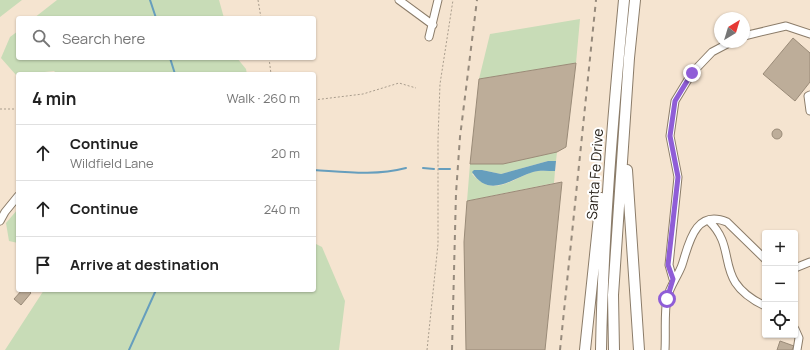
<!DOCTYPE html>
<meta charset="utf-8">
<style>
body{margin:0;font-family:Manrope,sans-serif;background:#f6f6f6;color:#222}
.controls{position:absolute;right:12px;bottom:12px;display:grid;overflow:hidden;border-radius:4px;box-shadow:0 1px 3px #0004}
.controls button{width:36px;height:36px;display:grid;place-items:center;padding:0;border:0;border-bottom:1px solid #e0e0e0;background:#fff;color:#222;font:20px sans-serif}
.compass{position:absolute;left:714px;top:12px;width:36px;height:36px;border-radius:50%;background:#fff;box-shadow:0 1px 3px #0004;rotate:38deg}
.stop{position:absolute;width:12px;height:12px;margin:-9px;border:3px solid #8f5dd7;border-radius:50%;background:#fff}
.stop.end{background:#8f5dd7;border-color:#fff;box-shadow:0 1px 4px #0008}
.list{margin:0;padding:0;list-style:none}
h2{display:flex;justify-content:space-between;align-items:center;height:52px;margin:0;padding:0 16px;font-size:17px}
h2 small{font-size:13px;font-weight:400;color:#767676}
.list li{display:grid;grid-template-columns:26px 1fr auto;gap:12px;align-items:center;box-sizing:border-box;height:56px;padding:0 16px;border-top:1px solid #e0e0e0}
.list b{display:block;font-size:15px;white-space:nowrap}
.list p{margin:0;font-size:13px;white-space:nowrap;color:#767676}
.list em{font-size:13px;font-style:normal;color:#767676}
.icon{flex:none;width:22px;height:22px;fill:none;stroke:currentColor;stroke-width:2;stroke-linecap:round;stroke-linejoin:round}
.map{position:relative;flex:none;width:810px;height:350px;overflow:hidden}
.search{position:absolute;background:#fff;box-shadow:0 1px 3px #0004;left:16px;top:16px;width:300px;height:44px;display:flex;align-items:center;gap:10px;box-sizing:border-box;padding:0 14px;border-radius:4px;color:#767676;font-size:15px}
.panel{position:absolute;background:#fff;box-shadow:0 1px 3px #0004;left:16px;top:72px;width:300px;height:220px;border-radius:4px}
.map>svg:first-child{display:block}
.green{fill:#c8dcb7}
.water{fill:#669ebd}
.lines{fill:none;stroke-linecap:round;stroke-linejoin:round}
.stream{stroke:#669ebd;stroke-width:2}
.building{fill:#bdad99;stroke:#9a8b78}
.minor-casing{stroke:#8b7c69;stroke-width:9}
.highway-casing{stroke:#8b7c69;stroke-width:12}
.path{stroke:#a99d8d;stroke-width:1;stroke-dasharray:2 2;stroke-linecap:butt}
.minor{stroke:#fff;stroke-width:7}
.highway{stroke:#fff;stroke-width:10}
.rail{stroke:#968a7c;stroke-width:2;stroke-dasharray:5 5;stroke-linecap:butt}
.route{stroke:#8f5dd7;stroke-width:5}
.labels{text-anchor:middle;stroke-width:4;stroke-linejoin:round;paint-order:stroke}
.street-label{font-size:14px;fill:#2c261e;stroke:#fff}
</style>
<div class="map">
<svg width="810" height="350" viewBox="0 0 810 350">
<rect width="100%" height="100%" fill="#f5e4d0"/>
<path class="green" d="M0,0h22l-22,17z
M57,0h162l5,18h-190z
M580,19l-4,44 -97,16 11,-45z
M18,31v27h219l9,11 1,5h-190l-3,-3 -38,4 -15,-17 9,-21z
M557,152l-1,9h-8l-47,13 -19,-4 -10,4c21,23 37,7 60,-2 7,-2 16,-1 23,-1l-1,12 -87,18 3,-37h33z
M18,209v34l-9,-2 -3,-18z
M314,243l8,4 23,54 -6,49h-334l39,-60h270z"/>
<path class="water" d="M548,161h8l-1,10c-7,0 -16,-1 -22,1 -22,7 -44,27 -61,0l2,-2h8l19,4z"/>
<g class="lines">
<path class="stream" d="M150,0l6,18
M170,58l5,16
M423,168l11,1
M439,169h11
M314,170c32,2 61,6 92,-2
M129,350l27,-60"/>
</g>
<path class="building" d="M793,38l17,15v29l-15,19 -32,-27z
M576,63l-10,84 -9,5 -54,12h-33l9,-85z
M772 134a5 5 0 1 1 10 0a5 5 0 1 1-10 0Z
M562,182l-17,168h-79l-2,-108 3,-41z
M22,290h6l3,3 -10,12 -7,-6z
M780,341l14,5 -2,4h-15z"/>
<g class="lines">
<defs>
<path id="minor" d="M399,0l34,25
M744,36l42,-10 24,8
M429,37l9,-37
M810,95l-2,1 2,15
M0,221l5,-9 13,-16
M709,221c31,30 2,59 56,85
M795,268l15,-6
M673,279l-4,-14 9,-88 -8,-41 5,-35 17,-28 20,-21 19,-10
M795,329l4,9 -2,12
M665,350c1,-17 -1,-36 2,-52 3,-12 11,-22 15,-33 7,-22 13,-56 45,-43l38,37"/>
<path id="highway" d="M627,170l12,180
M585,350l16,-152
M601,350c2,-117 12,-234 23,-350
M614,350l-1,-55 16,-237 6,-58"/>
</defs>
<use href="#minor" class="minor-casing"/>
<use href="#highway" class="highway-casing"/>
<path class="path" d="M258,0l3,18
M269,58l2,16
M314,100l49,-6 36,-11 17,5
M0,109h18
M427,350l11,-106v-105l2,-55 13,-84"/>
<use href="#minor" class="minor"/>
<use href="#highway" class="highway"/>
<path class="rail" d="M452,350l4,-157 4,-56 17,-137
M560,350l36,-350"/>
</g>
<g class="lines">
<path class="route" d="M667,299l6,-20 -5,-14 10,-88 -8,-41 5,-35 17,-28"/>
</g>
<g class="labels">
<g class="street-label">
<text transform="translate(595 174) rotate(-86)" y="5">Santa Fe Drive</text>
</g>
</g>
</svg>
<div class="controls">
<button>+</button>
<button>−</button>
<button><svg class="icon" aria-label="locate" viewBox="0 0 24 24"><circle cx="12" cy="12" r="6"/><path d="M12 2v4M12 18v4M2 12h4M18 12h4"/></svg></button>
</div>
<svg class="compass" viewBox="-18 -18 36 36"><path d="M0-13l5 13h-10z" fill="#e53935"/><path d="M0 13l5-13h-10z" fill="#767676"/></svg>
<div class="stop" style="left:667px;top:299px"></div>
<div class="stop end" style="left:692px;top:73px"></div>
<div class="search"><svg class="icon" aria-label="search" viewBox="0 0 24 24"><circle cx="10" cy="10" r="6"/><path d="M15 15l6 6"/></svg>Search here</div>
<section class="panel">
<h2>4 min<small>Walk · 260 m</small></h2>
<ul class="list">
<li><svg class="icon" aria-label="ahead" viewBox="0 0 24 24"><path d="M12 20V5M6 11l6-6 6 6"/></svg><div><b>Continue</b><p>Wildfield Lane</p></div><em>20 m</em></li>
<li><svg class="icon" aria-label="ahead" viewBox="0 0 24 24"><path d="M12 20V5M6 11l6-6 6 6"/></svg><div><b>Continue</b></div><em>240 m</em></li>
<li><svg class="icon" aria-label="arrive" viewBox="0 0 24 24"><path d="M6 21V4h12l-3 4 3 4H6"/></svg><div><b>Arrive at destination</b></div></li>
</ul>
</section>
</div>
